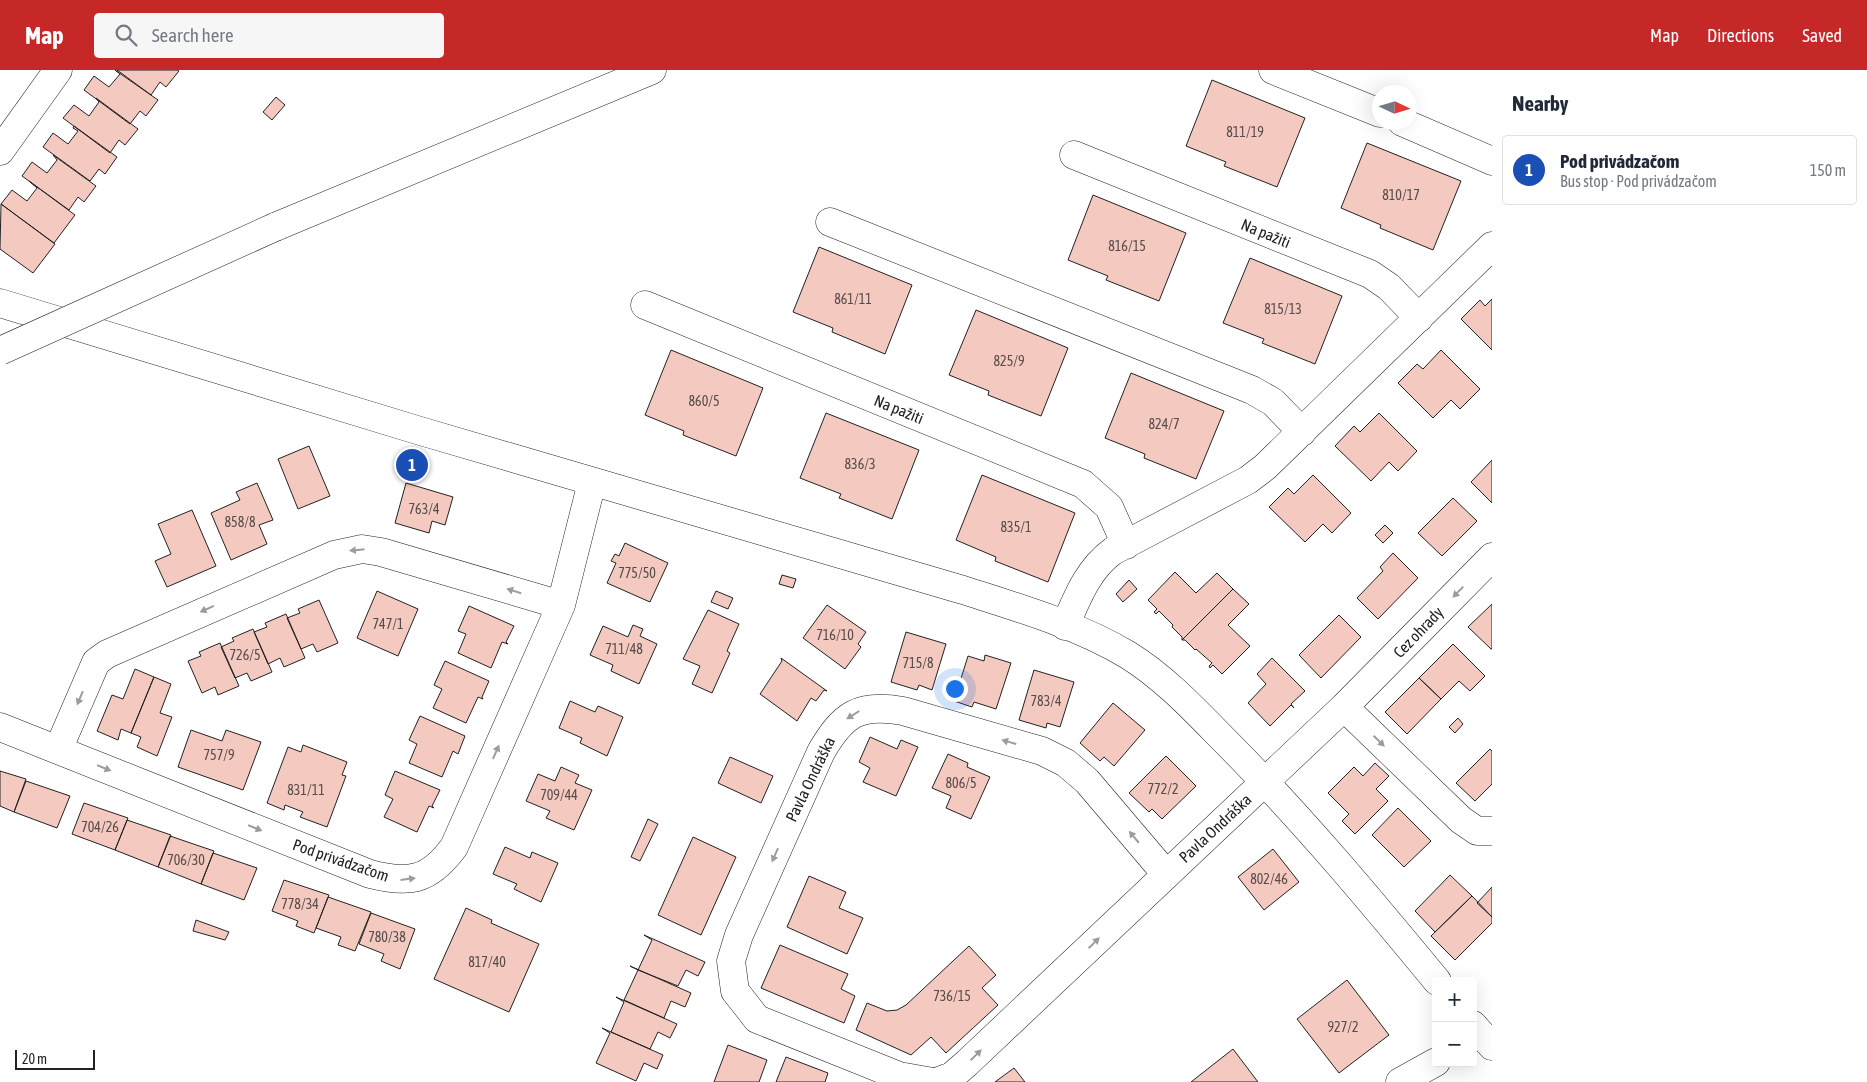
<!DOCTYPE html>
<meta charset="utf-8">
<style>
body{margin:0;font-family:"Asap Condensed",sans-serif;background:#f6f6f7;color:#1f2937}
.controls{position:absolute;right:15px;bottom:15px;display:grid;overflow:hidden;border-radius:5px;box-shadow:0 5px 20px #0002}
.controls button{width:45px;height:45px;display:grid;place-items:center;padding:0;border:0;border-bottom:1px solid #e0e1e3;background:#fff;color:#1f2937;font:25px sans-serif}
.compass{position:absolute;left:1372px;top:15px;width:45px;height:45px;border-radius:50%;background:#fff;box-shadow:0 5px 20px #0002;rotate:94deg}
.scale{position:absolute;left:15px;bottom:12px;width:80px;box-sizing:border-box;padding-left:5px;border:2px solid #222;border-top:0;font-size:14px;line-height:18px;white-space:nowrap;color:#222;-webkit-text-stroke:4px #fff;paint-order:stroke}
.you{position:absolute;left:954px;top:618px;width:18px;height:18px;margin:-12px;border:4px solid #fff;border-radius:50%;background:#1a73e8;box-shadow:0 0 0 8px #1a73e833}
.badge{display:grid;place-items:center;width:32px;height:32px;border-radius:50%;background:#c62828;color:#fff;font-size:16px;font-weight:700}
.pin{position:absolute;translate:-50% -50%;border:2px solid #fff;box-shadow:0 1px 5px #0006}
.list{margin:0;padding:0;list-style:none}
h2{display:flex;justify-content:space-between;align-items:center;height:65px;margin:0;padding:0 20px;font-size:21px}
h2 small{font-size:16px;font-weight:400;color:#747a83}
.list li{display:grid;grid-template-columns:32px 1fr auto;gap:15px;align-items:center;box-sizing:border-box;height:70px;margin:0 10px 10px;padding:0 10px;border:1px solid #e0e1e3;border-radius:5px}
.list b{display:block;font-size:19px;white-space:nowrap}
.list p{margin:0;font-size:16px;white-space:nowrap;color:#747a83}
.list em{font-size:16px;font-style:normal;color:#747a83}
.icon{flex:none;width:28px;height:28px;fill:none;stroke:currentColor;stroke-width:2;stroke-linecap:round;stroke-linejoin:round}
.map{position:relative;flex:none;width:1492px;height:1012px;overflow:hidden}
header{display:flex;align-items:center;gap:30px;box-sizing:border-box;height:70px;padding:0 25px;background:#c62828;color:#fff}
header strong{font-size:24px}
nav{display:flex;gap:28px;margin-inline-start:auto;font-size:18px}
.search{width:350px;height:45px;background:#f6f6f7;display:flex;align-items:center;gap:12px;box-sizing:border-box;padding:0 18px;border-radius:5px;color:#747a83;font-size:19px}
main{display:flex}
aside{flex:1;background:#fff}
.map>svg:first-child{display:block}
.building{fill:#f3c9c0;stroke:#222}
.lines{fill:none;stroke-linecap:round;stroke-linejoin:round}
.minor-casing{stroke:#222;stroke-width:29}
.major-casing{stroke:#222;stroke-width:29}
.minor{stroke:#fff;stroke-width:28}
.major{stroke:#fff;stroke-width:28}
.major-bridge-casing{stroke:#222;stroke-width:29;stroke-linecap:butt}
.major-bridge{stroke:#fff;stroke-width:28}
.oneway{fill:#9c9c9c}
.labels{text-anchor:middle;stroke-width:4;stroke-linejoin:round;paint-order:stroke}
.number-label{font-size:14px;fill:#564c4a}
.street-label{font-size:16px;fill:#222;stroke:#fff}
</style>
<header>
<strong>Map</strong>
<div class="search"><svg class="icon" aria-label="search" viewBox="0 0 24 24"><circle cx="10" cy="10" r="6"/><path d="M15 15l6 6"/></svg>Search here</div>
<nav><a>Map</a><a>Directions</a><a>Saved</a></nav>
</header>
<main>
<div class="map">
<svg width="1492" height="1012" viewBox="0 0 1492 1012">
<rect width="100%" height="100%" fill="#fff"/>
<path class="building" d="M115,0l43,30 -12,16 -6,-5 -10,13 -46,-34 10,-14 15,11 11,-13z
M117,0h60l2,1 -13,16 -6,-5 -9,13z
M1212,10l93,38 -28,69 -53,-21 2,-4 -40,-16z
M276,27l9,8 -13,15 -9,-8z
M96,28l42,31 -13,16 -6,-5 -9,13 -47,-35 11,-13 15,11 10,-14z
M74,56l43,31 -12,17 -6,-5 -9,12 -47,-34 10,-14 15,11 10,-13 -5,-3z
M1367,73l94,38 -28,69 -53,-22 1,-3 -40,-17z
M53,85l43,31 -12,16 -6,-5 -9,13 -47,-34 10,-14 15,11 10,-13z
M29,111l46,34 -21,28 -53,-39 11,-14 15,11 10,-13z
M1093,125l93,38 -27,68 -53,-21 2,-4 -40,-16z
M1,134l54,40 -22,29 -33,-24z
M819,177l93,38 -27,69 -53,-22 1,-4 -40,-16z
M1250,188l92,38 -27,68 -53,-21 2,-4 -41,-16z
M1492,229v51l-31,-31 19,-19 5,6z
M976,240l92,38 -27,68 -53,-21 1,-4 -40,-16z
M671,280l92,38 -27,68 -53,-21 1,-4 -39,-16z
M1441,280l39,39 -20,20 -9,-9 -18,18 -35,-35 19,-19 6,5z
M1131,303l93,38 -28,68 -52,-21 1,-4 -40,-16z
M826,343l93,37 -27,69 -53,-21 2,-4 -41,-16z
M1379,343l38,38 -19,20 -9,-9 -18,19 -36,-35 19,-20 6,6z
M309,376l21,50 -32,13 -20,-50z
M1492,390v43l-21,-21z
M982,405l93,38 -27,69 -53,-21 1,-4 -40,-17z
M1313,405l38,38 -19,20 -9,-9 -18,18 -36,-35 19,-19 6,6z
M257,413l16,37 -14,5 8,19 -36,16 -20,-47 29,-13 -4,-8z
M406,413l47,14 -8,28 -13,-4 -3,12 -34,-10z
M1453,428l24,23 -35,35 -24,-23z
M192,440l24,56 -49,21 -12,-26 16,-7 -13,-30z
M1385,455l8,8 -10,10 -8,-8z
M625,473l43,20 -18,39 -43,-19 9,-20 -5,-2 4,-7 4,2z
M1393,483l25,25 -40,41 -21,-21 26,-27 -3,-4z
M1175,502l21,21 21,-20 16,16 -51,51v-3l-10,-10 1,-2 -14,-14 -3,3 -2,-2 3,-3 -9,-9z
M782,505l14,4 -3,9 -14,-4z
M1129,510l8,9 -14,13 -7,-8z
M1233,519l16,15 -21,21 22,21 -28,28 -9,-9 -3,3 -1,-2 3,-3 -16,-14 -1,1 -10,-10h-3z
M377,521l41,18 -20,47 -41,-18z
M716,521l17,7 -5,11 -17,-7z
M319,530l19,43 -21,9 -4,-8 -12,5 -14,-31 13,-5 -2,-4z
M1492,534v45h-1l-23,-22z
M827,535l39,27 -8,12 3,3 -16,22 -42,-31z
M469,536l45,20 -8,16 2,2 -6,-2 -11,26 -33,-15 8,-19 -8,-3z
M708,540l31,14 -12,27 3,2 -18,40 -20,-9 8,-18 -17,-7z
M286,544l19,44 -21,9 -4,-9 -12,6 -14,-32 13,-5 -2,-4z
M1339,545l22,22 -40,41 -22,-23z
M633,555l10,4 -3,7 17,8 -18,40 -28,-13 2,-6 -23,-10 13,-29 25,11z
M253,559l19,43 -21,9 -4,-8 -12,5 -14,-31 13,-6 -2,-3z
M906,562l40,12 -14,46 -13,-5 -2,5 -26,-8z
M220,573l19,43 -21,9 -3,-8 -13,6 -14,-32 13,-5 -2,-4z
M1453,574l32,32 -15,15 -11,-10 -18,18 -22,-21z
M985,585l26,8 -15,46 -22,-7 -2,5 -18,-6 14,-45 16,5z
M781,588l46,33 -3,-1 -8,11 -5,-3 -14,23 -37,-27 22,-33z
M1272,588l33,33 -14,13 3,4 -3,-3 -21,21 -22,-23 18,-19 -9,-10z
M445,591l44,20 -7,16 1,2 -5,-2 -12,26 -33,-15 9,-19 -8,-4z
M135,599l19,8 -23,56 -10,-4 -3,11 -21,-9 15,-36 11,4z
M1034,600l40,12 -14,45 -13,-4 -1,5 -27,-8z
M154,607l17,7 -11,29 12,4 -15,39 -20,-9 4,-10 -10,-4z
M1419,608l22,21 -34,35 -22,-22z
M570,631l25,11 3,-6 25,11 -16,39 -27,-13 2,-5 -23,-10z
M1113,633l32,27 -31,36 -10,-9 -4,4 -20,-18z
M420,646l45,20 -7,18 -5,-3 -11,26 -33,-14 8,-19 -8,-4z
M1458,648l5,6 -8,9 -6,-6z
M191,660l31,11 4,-11 35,12 -18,48 -65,-23z
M870,667l27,12 4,-9 17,7 -22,49 -33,-14 7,-14 -11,-6z
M303,675l44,17 -5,13 4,1 -19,51 -27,-10 3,-5 -18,-7 -1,5 -17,-7 21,-56 13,5z
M1490,679l2,2v33l-17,17 -19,-18z
M948,684l20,9 -1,4 23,10 -19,42 -25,-11 5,-12 -19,-8z
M1166,686l30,30 -34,33 -10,-10 -3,3 -20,-19z
M730,687l43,19 -12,27 -43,-20z
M1375,693l14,13 -13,13 12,12 -33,33 -13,-13 7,-7 -21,-21 26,-26 9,9z
M561,697l18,8 -4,8 17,7 -18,40 -28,-12 4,-7 -24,-10 12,-27 17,7z
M0,701l26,8 -12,33 -14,-6z
M395,701l45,19 -8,16 2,2 -5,-2 -12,26 -33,-15 9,-18 -8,-4z
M26,711l44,15 -13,32 -43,-16z
M84,733l44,15 -13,32 -43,-16z
M1398,738l33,33 -27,26 -32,-32z
M648,749l10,5 -18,37 -9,-4z
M127,750l44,15 -13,32 -43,-17z
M170,766l44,15 -13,33 -43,-17z
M693,767l43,20 -35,78 -43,-20z
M505,777l25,11 2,-6 26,11 -17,39 -27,-13 3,-5 -24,-10z
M1273,779l26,33 -35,28 -26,-33z
M213,783l44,15 -13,32 -43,-16z
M1450,805l22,21 -37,36 -20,-21z
M809,806l37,16 -7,16 24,10 -16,36 -60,-27z
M284,810l45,15 -15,38 -18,-7 2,-5 -26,-10z
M1492,817v30l-15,-14z
M1472,826l20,21v6l-37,37 -24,-24z
M328,827l43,15 -16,39 -17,-6 3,-8 -25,-9z
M466,838l26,12 -1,3 48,21 -30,68 -75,-33z
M371,843l44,16 -15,40 -19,-8 3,-7 -25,-10z
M196,850l33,12 -4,8 -32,-9z
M644,865l61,27 -7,14 -12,-6 -8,16 -40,-16 14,-30z
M780,875l68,29 -7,15 14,7 -11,27 -83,-35z
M969,876l27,29 -14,13 16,17 -52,48 -15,-16 -20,18 -55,-25 11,-27 20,8 10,-1 9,-5z
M630,896l61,27 -6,14 -14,-6 -7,17 -40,-18 14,-30z
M1347,910l42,55 -50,38 -42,-54z
M616,927l61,27 -7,14 -12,-6 -8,17 -39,-17 13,-30z
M602,958l61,27 -6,14 -13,-6 -8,18 -40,-18 14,-30z
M728,975l39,15 -8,22h-45z
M1233,979l25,33h-67z
M786,987l42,16 -3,9h-49z
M1014,998l11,14h-30z"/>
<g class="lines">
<defs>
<path id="minor" d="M1273,0l107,43
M1402,52l90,39
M0,81l58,-81
M1074,85l296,119 19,13 30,31
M830,152l422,168 21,12 29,30
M0,233l417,127 546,160c56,18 115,35 165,65 40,25 71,60 104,93 73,74 139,153 205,233
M645,235l438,179 26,23 17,38
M1065,556c12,-28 23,-57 48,-75l135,-71 17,-13 227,-221
M1344,637l117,113 16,11h15
M0,657l370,147c39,10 59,7 84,-27l107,-242 31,-123
M58,680l38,-88 11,-8 227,-99 28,-6 19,3 180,53
M1473,955l19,21
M933,1012l-34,-6 -142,-57 -22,-28 -4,-30 8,-26 82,-183c22,-38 38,-49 82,-41l139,40 24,12 21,18 79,93
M936,1012l16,-6 15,-13 377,-356 148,-150
M1400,1012l36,-20"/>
<path id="major" d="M275,157l377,-157"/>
</defs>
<use href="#minor" class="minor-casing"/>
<use href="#major" class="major-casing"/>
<use href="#minor" class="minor"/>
<use href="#major" class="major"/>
<defs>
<path id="major-bridge" d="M0,281l275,-124"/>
</defs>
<use href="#major-bridge" class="major-bridge-casing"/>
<use href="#major-bridge" class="major-bridge"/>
</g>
<defs><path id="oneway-solid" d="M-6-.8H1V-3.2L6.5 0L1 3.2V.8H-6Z" transform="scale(1.25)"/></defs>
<g class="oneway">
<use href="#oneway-solid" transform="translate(357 480) rotate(174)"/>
<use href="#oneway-solid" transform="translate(514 521) rotate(-163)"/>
<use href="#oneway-solid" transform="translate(1458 522) rotate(134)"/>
<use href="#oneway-solid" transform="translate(207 539) rotate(156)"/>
<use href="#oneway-solid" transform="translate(80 628) rotate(113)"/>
<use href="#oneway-solid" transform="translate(853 645) rotate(148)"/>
<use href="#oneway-solid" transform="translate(1379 671) rotate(44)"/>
<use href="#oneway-solid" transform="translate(1009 672) rotate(-164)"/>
<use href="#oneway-solid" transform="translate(496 682) rotate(-66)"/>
<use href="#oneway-solid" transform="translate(104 698) rotate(22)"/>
<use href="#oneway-solid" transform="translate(255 758) rotate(22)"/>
<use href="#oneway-solid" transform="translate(1134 767) rotate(-130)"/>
<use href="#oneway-solid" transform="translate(775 785) rotate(114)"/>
<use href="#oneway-solid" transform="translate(408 809) rotate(-7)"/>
<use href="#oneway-solid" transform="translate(1094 873) rotate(-44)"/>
<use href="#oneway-solid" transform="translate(976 985) rotate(-44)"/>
</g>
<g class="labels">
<g class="number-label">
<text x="1245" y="67">811/19</text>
<text x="1401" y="130">810/17</text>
<text x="1127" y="181">816/15</text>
<text x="853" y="234">861/11</text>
<text x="1283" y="244">815/13</text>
<text x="1009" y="296">825/9</text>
<text x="704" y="336">860/5</text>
<text x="1164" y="359">824/7</text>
<text x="860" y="399">836/3</text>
<text x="424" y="444">763/4</text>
<text x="240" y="457">858/8</text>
<text x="1016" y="462">835/1</text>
<text x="637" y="508">775/50</text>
<text x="388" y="559">747/1</text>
<text x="835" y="570">716/10</text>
<text x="624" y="584">711/48</text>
<text x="245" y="590">726/5</text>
<text x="918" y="598">715/8</text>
<text x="1046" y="636">783/4</text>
<text x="219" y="690">757/9</text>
<text x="961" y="718">806/5</text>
<text x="1163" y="724">772/2</text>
<text x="306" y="725">831/11</text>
<text x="559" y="730">709/44</text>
<text x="100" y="762">704/26</text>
<text x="186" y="795">706/30</text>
<text x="1269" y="814">802/46</text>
<text x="300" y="839">778/34</text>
<text x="387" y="872">780/38</text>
<text x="487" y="897">817/40</text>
<text x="952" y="931">736/15</text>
<text x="1343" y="962">927/2</text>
</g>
<g class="street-label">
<text transform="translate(1266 163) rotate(22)" y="6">Na pažiti</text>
<text transform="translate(899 339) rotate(22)" y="6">Na pažiti</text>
<text transform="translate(1418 562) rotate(-46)" y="6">Cez ohrady</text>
<text transform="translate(810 709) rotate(-64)" y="6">Pavla Ondráška</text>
<text transform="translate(1215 758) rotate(-43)" y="6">Pavla Ondráška</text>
<text transform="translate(341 790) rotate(19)" y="6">Pod privádzačom</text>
</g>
</g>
</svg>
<div class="controls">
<button>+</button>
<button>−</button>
</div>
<svg class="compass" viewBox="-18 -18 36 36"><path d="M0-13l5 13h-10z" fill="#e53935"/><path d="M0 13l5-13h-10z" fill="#747a83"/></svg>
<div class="scale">20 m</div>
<div class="you"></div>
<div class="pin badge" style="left:412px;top:395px;background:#1a4fb4">1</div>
</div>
<aside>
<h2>Nearby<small></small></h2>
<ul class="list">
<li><span class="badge" style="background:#1a4fb4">1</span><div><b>Pod privádzačom</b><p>Bus stop · Pod privádzačom</p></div><em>150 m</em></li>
</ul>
</aside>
</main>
